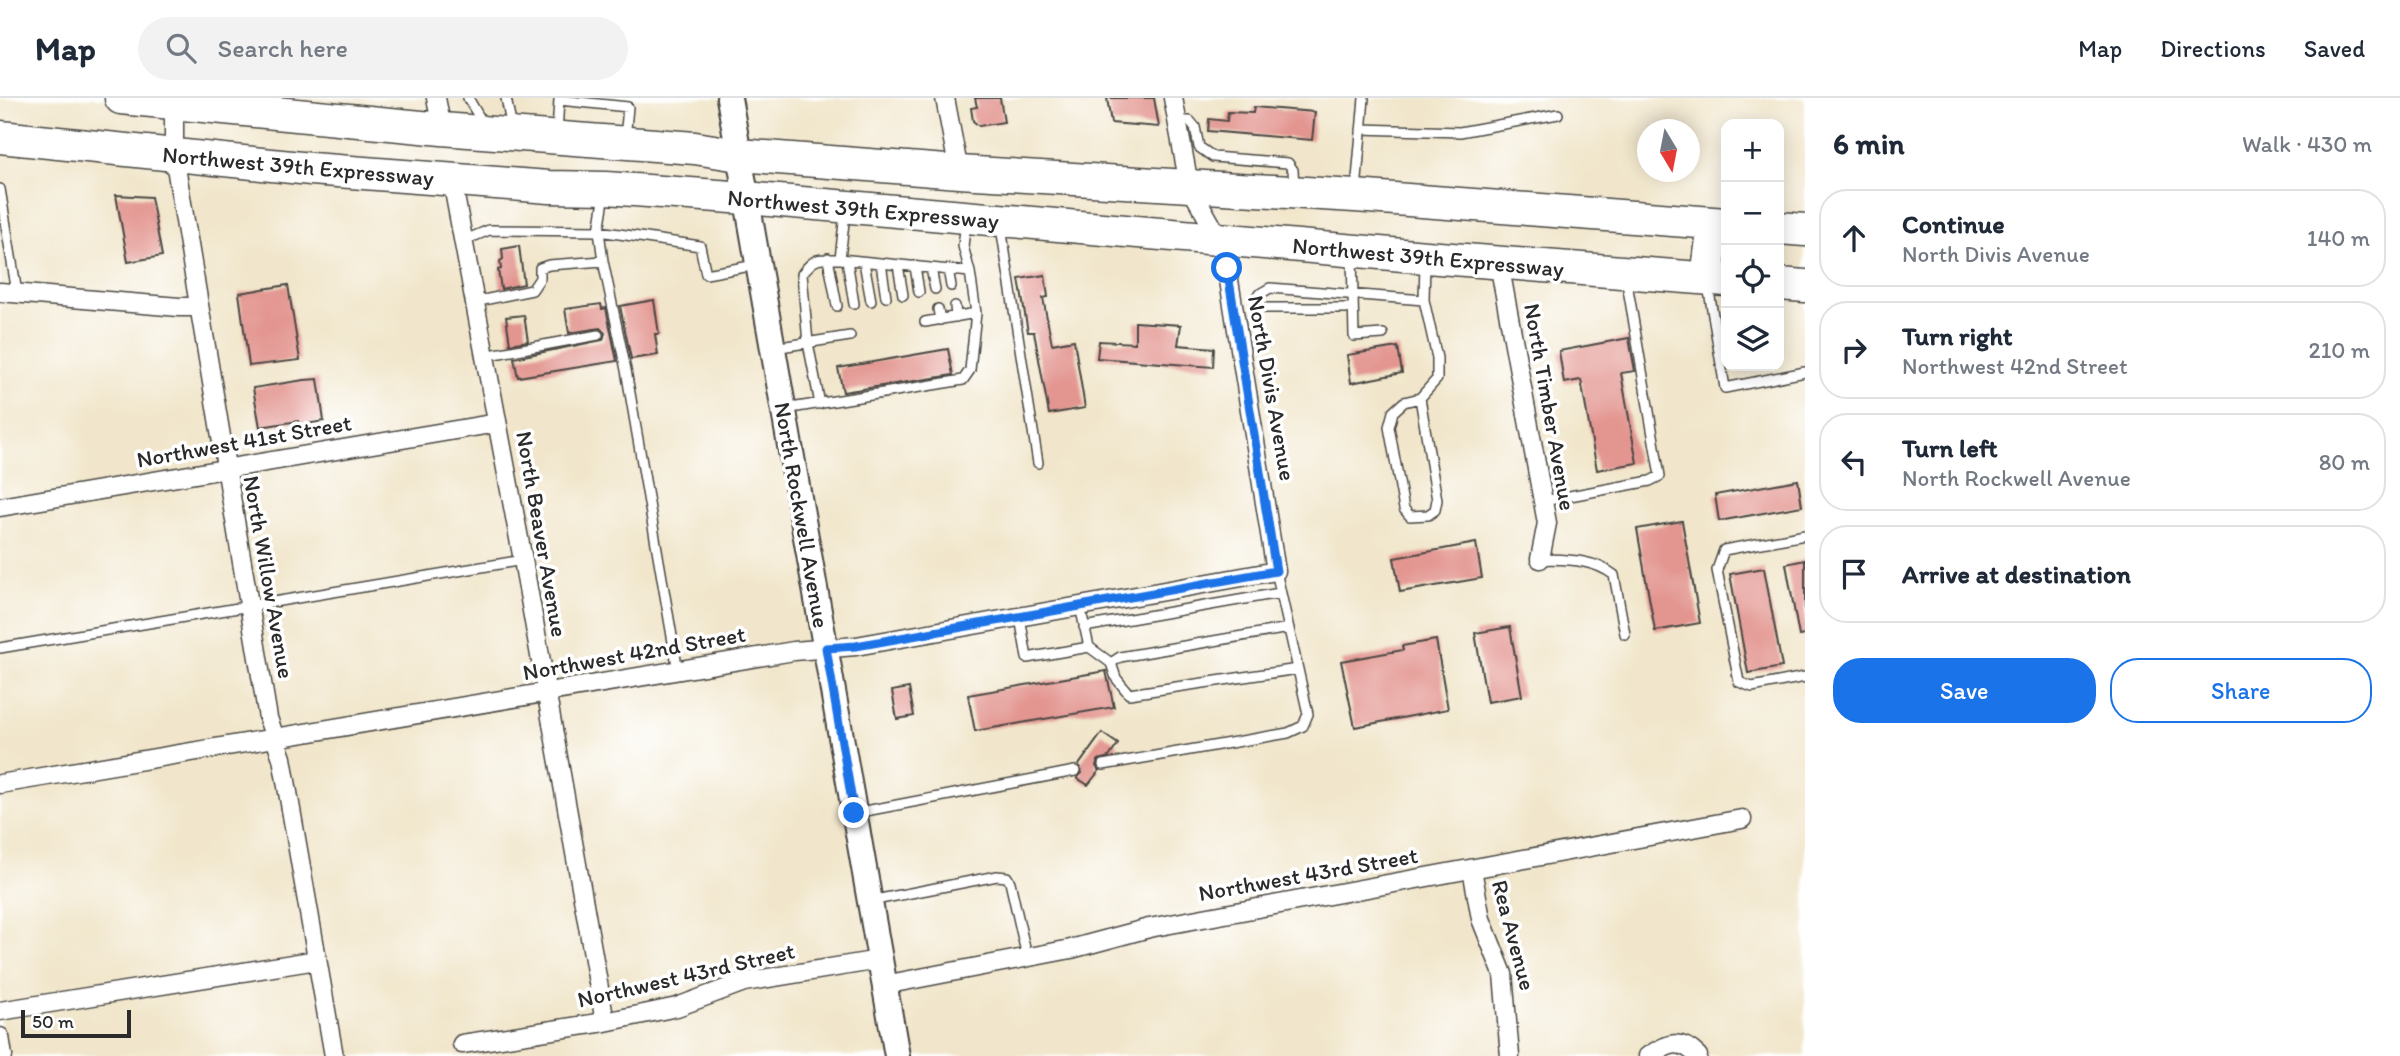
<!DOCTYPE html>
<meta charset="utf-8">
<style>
body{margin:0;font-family:Itim,sans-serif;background:#f2f2f3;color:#1f2937}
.controls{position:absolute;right:21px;top:21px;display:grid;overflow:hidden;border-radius:14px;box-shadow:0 4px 18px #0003}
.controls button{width:63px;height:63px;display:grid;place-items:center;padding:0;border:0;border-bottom:2px solid #e0e1e3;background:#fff;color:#1f2937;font:35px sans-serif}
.compass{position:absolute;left:1637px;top:21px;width:63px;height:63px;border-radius:50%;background:#fff;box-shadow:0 4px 18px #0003;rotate:170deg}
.scale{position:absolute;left:21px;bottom:18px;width:110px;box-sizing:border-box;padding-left:7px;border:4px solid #2b2b2b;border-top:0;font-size:19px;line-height:24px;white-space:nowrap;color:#2b2b2b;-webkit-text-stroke:5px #fff;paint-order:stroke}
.stop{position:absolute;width:21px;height:21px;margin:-16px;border:5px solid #1a73e8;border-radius:50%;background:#fff}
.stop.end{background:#1a73e8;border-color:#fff;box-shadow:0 2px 7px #0008}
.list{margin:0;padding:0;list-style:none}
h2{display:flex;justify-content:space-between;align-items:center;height:91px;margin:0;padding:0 28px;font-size:30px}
h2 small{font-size:23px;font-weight:400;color:#747a83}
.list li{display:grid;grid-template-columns:46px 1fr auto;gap:21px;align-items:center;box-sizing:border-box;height:98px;margin:0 14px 14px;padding:0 14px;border:2px solid #e0e1e3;border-radius:28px}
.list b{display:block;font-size:26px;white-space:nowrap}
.list p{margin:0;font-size:23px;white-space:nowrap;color:#747a83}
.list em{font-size:23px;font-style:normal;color:#747a83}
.actions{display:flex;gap:14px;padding:21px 28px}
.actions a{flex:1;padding:16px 0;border:2px solid #1a73e8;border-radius:28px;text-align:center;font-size:24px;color:#1a73e8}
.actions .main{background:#1a73e8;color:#fff}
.icon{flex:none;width:38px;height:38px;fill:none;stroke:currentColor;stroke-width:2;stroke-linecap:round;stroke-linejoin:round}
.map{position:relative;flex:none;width:1805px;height:958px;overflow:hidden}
header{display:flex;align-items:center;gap:42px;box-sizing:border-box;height:98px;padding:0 35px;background:#fff;border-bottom:2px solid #e0e1e3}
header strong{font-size:33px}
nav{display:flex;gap:38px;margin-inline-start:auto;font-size:24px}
.search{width:490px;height:63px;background:#f2f2f3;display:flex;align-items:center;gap:18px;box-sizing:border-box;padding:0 24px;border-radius:38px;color:#747a83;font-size:26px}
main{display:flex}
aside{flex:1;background:#fff}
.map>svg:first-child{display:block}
.building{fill:#e39590}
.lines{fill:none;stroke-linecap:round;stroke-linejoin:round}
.lane-casing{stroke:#494743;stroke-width:12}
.street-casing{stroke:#494743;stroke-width:21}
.secondary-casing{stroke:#494743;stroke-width:28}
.highway-casing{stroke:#494743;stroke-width:35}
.lane{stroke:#fff;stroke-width:9}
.street{stroke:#fff;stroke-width:18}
.secondary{stroke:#fff;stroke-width:24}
.highway{stroke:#fff;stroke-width:32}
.route{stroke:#1a73e8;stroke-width:9}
.labels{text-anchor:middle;stroke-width:7;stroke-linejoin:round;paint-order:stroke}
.street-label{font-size:23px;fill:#2b2b2b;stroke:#fff}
</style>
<header>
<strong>Map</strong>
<div class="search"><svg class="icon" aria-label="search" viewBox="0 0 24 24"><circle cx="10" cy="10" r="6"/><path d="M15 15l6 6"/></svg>Search here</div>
<nav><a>Map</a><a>Directions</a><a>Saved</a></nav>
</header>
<main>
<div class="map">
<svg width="1805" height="958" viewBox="0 0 1805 958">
<rect width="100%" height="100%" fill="#fff"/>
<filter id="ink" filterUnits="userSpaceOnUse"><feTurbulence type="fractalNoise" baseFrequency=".0143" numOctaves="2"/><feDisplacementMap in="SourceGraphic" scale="14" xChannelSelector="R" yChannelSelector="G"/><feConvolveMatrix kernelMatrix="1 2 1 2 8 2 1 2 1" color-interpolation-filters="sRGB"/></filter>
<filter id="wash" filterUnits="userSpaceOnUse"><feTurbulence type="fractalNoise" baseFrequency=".00686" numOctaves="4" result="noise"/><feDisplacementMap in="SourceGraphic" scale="28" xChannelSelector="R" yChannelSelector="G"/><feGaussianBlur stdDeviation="1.57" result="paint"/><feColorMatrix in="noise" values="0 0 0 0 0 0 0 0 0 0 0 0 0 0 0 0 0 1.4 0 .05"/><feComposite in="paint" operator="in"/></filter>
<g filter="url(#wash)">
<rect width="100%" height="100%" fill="#f1e6cb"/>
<g id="blocks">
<path class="building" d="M975,0h25l4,24 -25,4 -6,-5 -2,-13 6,-1z
M1107,0h47l5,29 -48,-4z
M1254,9l61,5 -3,28 -104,-9 1,-12 18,2 1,-9 25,1z
M116,97l35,2 11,59 -34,6z
M519,148l5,38 -23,5 -3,-19 3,-1 -1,-8 3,-2 -1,-10z
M1045,177l3,22 -5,1 9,46 22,-4 11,68 -36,6 -15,-82h-6l-9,-53z
M288,187l12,75 -51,6 -10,-73z
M654,202l5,34h-4l3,21 -27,4 -11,-53z
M601,206l1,5 4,-1 11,53 -99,16 -4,-19 89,-18 2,-7 -5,-5 -31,5 -4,-24z
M524,217l4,26 -18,3 -4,-27z
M1135,224l46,3 -3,20 36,3 -1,19 -116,-9 2,-17 36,2z
M1629,240l6,33 -14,2 16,90 -40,7 -16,-90 -17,3 -5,-32z
M1398,249l4,26 -51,10 -4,-28z
M948,251l5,26 -110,17 -5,-24z
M318,281l6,42 -23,4 -3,-4 -38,6 -7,-39 51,-8z
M1798,382l4,26 -83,15 -4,-26z
M1682,423l18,102 -45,8 -18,-102z
M1476,445l6,35 -82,14 -6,-34z
M1805,462v75l-6,1 -13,-72z
M1764,470l18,99 -34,6 -18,-99z
M1510,529l12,69 -35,6 -12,-69z
M1436,542l12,69 -93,18 -14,-66 62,-11 -1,-4z
M1106,573l8,36 -139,24 -7,-36z
M909,590l5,28 -17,3 -5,-28z
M1102,635l16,11 -9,13 -11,3 -2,6 3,5 -11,14 -11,-7 5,-5 -3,-8z"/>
</g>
</g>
<g filter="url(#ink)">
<use href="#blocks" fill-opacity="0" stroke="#494743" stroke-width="2"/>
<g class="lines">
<defs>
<path id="lane" d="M468,0l17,29
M506,0l6,31
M1177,23h13l5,6 4,20 14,10 75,6 5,7 1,16
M1361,31l99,3 98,-18
M557,34l2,-32 69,7 -3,32
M0,91l17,104
M1356,93l8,-93
M605,95l-6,38 4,30 23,109 52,301
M845,115l-5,46 130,13
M1001,129l37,236
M463,143l26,-11 110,1 101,15 6,28 50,-9
M1352,158l2,80 29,-2
M828,160l9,48
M847,162l7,44
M864,164l7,39
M881,165l5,34
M898,167l5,30
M915,168l4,26
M931,170l4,21
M948,171l3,17
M1708,187l17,103 80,-16
M474,204l58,-12 8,-12v-10l9,-3 54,-4
M955,208l1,11
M1353,210h-92l-3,-6v-7l12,-7 154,12 1,-37
M938,211l2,11
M925,224l51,-9
M774,250l76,-12
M484,258l114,-21
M1420,300l-16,4 -11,10 -4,15 15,82 6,7 18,-1 7,-5 2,-10 -17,-102 17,-19v-21l-13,-58
M820,306l-12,-61 -6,-69c12,-17 18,-16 38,-15
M785,311l178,-29 7,-10 6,-57 -6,-41 -7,-26 3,-24
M1543,403l107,-20 10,-5 -34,-199
M1805,437l-81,15 -7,20 22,112 13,5 53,-10
M1540,461c25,1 52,-1 74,16l11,59
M1080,508l9,41 22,16 5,15 13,16 169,-25
M1020,519l7,41 62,-11
M1084,529l196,-34
M0,550l523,-88
M1111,565l9,-6 169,-29
M1103,667l185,-32 15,-7 5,-12 -32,-143
M855,715l220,-42
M870,803l127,-25 10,1 3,5 17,75"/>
<path id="street" d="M436,0l6,31
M945,0l14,74
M174,6v51l94,563 14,40 52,298
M452,82l71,380 82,462
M1499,165l48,260 -7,36
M0,194l179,15h19
M0,409l497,-84
M0,686l794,-133 62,-5 420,-75 -49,-303 -7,-28 -31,-55 -16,-87
M1472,771l9,50 22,55 7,82
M884,887l187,-36 78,-21 593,-109
M0,913l317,-51
M0,939l3,19
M462,946l143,-22 72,-15 67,-25 135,-22
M1648,958c21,-12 31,-19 50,0"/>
<path id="secondary" d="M729,0l168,958"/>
<path id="highway" d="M121,0l321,31 253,19 44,7 220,17 396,24 371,28
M0,39l311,32 238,18 57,1 140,10 680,59 300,23
M1779,130l26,2
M1707,180l7,-55
M1779,186l26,2"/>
</defs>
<use href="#lane" class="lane-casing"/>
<use href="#street" class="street-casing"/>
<use href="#secondary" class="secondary-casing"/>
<use href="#highway" class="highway-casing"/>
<use href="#lane" class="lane"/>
<use href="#street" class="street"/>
<use href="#secondary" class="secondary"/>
<use href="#highway" class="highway"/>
</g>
</g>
<g class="lines" filter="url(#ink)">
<path class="route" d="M854,715l-28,-165 30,-2 420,-75 -49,-303"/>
</g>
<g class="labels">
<g class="street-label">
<text transform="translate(298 68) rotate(5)" y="8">Northwest 39th Expressway</text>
<text transform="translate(863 111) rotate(5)" y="8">Northwest 39th Expressway</text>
<text transform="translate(1428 159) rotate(5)" y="8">Northwest 39th Expressway</text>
<text transform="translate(1272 290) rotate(80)" y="8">North Divis Avenue</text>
<text transform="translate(1550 309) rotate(80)" y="8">North Timber Avenue</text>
<text transform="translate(244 343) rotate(-10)" y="8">Northwest 41st Street</text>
<text transform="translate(802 417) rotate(80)" y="8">North Rockwell Avenue</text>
<text transform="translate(542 436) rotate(80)" y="8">North Beaver Avenue</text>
<text transform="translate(269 479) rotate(80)" y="8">North Willow Avenue</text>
<text transform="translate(634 555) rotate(-10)" y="8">Northwest 42nd Street</text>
<text transform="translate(1308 776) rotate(-10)" y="8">Northwest 43rd Street</text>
<text transform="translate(1514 837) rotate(75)" y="8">Rea Avenue</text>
<text transform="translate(686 877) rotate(-13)" y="8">Northwest 43rd Street</text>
</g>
</g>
</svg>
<div class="controls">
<button>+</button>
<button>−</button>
<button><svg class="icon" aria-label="locate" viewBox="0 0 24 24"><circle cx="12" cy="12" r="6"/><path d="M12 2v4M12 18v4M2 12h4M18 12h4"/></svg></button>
<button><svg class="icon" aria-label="layers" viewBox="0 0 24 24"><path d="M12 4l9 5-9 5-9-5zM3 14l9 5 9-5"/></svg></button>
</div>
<svg class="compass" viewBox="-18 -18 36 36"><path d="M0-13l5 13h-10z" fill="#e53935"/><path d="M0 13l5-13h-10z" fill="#747a83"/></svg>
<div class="scale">50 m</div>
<div class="stop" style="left:1227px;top:170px"></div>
<div class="stop end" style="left:854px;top:715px"></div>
</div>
<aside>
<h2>6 min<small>Walk · 430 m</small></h2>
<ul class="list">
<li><svg class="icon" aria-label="ahead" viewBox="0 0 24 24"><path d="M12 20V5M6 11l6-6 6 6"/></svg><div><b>Continue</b><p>North Divis Avenue</p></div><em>140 m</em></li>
<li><svg class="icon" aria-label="right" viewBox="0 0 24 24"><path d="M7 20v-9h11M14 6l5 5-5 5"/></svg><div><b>Turn right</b><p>Northwest 42nd Street</p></div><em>210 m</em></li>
<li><svg class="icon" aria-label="left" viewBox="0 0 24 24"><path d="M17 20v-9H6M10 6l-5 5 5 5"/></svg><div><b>Turn left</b><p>North Rockwell Avenue</p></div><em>80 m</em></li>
<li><svg class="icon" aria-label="arrive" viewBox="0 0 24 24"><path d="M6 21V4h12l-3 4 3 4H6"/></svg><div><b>Arrive at destination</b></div></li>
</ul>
<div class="actions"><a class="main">Save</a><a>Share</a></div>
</aside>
</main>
